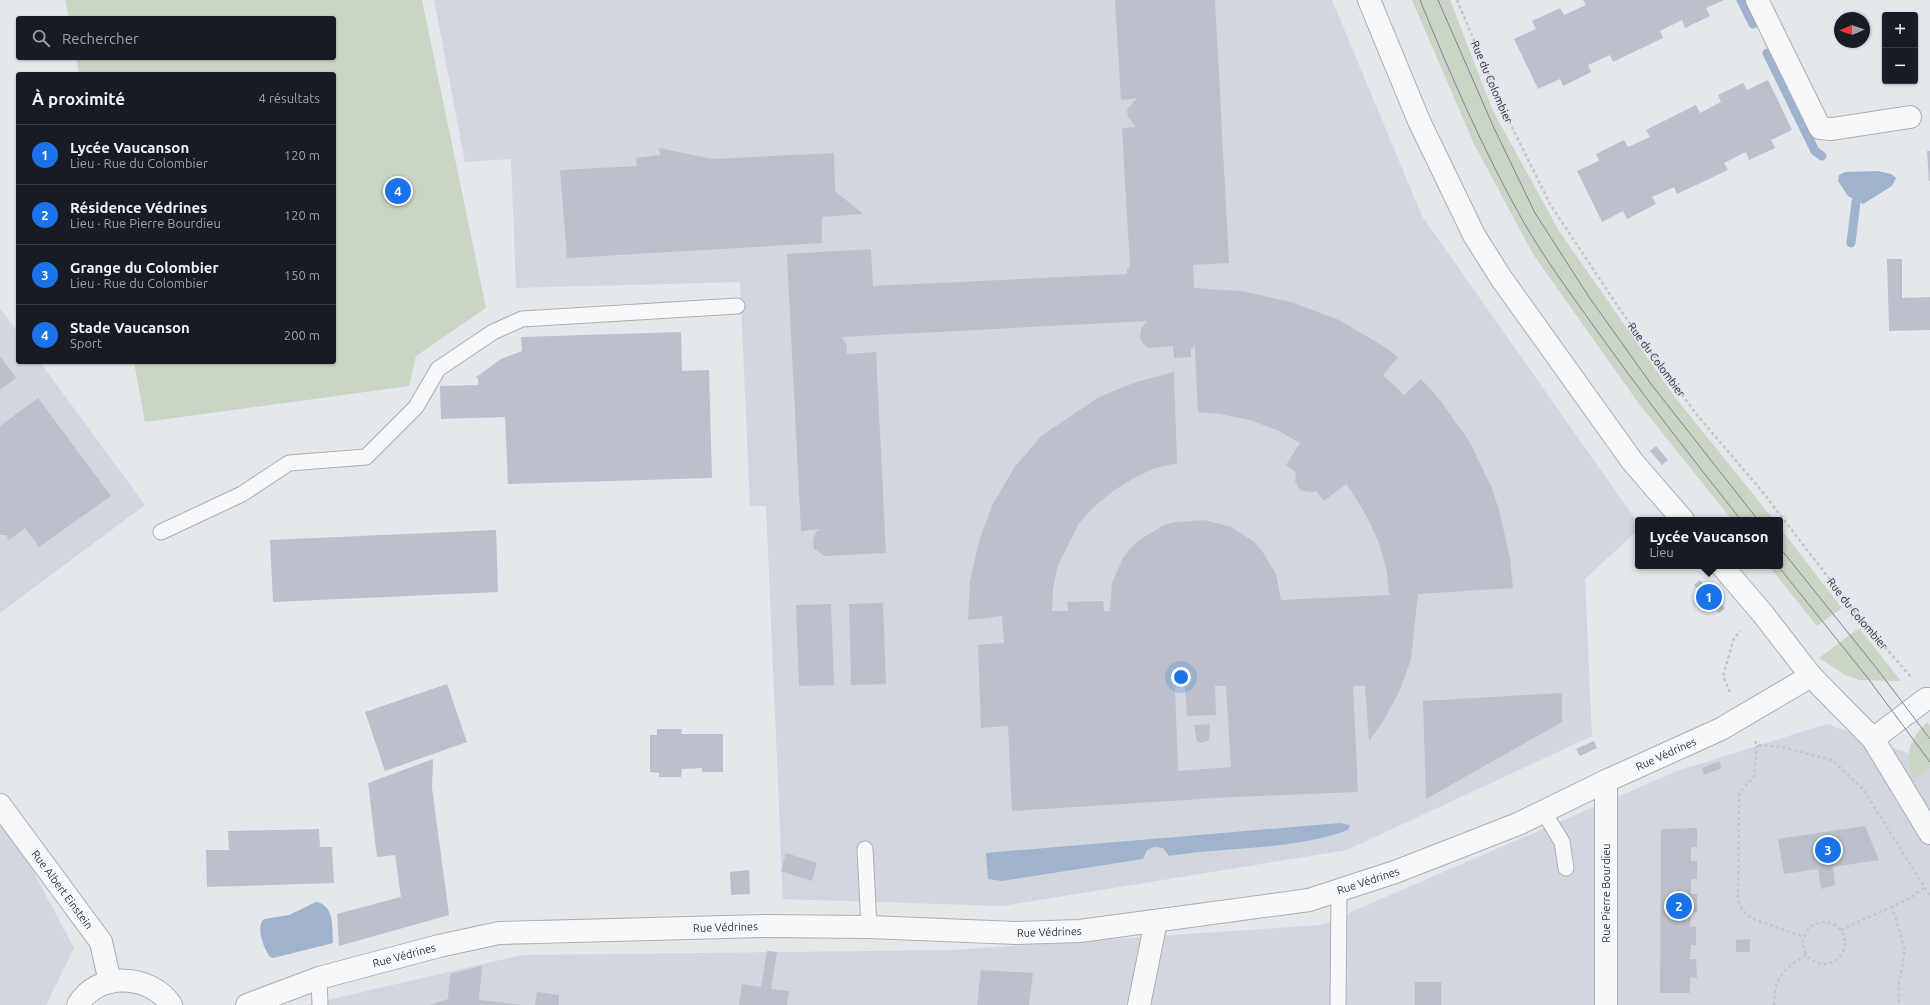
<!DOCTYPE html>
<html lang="fr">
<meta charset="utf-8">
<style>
body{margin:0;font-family:Ubuntu,sans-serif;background:#242831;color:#f1f3f6}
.controls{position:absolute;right:12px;top:12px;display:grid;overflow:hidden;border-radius:4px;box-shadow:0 1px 3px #0004}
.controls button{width:36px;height:36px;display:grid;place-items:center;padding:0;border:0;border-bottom:1px solid #363941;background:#171b24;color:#f1f3f6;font:20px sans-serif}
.compass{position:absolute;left:1834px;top:12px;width:36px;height:36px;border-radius:50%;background:#171b24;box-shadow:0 1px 3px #0004;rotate:268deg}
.you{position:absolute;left:1181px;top:677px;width:14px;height:14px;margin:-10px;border:3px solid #fff;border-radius:50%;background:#1a73e8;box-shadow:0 0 0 6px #1a73e833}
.badge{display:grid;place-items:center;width:26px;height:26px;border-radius:50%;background:#1a73e8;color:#fff;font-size:13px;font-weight:700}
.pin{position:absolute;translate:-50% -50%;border:2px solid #fff;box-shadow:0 1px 4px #0006}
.popup{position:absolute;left:1635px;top:517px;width:148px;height:52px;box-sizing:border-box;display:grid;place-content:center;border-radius:4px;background:#171b24;filter:drop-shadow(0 1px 3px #0005);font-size:13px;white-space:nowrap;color:#9ea1a6}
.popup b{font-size:15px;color:#f1f3f6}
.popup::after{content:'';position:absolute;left:50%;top:100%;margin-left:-8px;border:8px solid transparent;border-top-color:#171b24}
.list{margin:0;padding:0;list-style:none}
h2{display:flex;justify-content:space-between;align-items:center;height:52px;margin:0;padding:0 16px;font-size:17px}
h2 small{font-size:13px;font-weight:400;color:#9ea1a6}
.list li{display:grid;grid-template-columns:26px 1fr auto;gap:12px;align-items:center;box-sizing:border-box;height:60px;padding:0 16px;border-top:1px solid #363941}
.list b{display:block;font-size:15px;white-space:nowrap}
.list p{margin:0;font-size:13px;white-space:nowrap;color:#9ea1a6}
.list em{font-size:13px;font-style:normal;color:#9ea1a6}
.icon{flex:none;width:22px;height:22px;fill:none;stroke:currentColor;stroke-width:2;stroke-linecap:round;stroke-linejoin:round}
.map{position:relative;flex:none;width:1930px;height:1005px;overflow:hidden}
.search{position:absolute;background:#171b24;box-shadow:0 1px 3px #0004;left:16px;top:16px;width:320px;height:44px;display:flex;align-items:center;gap:10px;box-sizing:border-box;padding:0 14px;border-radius:4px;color:#9ea1a6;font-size:15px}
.panel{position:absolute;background:#171b24;box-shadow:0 1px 3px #0004;left:16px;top:72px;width:320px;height:292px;border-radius:4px}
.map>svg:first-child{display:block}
.built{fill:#d2d6de}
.green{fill:#c9d6c5}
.water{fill:#9fb4cc}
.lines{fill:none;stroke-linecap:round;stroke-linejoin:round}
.stream{stroke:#9fb4cc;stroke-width:9}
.building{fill:#bbc0ca;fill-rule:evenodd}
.service-casing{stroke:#a9aeb7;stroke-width:17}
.minor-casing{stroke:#a9aeb7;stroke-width:24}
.path{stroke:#c2c5cb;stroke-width:2.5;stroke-dasharray:3 3;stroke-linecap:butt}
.service{stroke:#f7f8fa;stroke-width:15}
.minor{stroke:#f7f8fa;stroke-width:22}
.tram{stroke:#7d8696;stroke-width:1}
.labels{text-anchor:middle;stroke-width:3.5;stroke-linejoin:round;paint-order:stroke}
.street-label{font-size:11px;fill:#2b3445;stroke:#f4f6f9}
</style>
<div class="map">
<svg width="1930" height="1005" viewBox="0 0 1930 1005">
<rect width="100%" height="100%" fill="#e4e7ec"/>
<path class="built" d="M434,0h898l90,216 216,307v7l-53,49 7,157 -245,114 -345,56 -219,-7 -17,-393h-16l-10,-224 -224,6 -5,-129 -46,3z
M0,308l18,25v29h22l105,143 -145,108z
M1827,724l103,37v244h-1624l216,-50 431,-5 368,-25 356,-154z
M0,809l74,139 -28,57h-46z"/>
<path class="green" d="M65,0h357l64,308 -70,48 -7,30 -264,36 -11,-60h200v-288h-255l-3,-16h258v-40h-265z
M1412,0h38l43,111 66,120 115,165 100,124h-42l-93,-116 -106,-150 -59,-110z
M1780,528l62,80 -25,18 -48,-60h11z
M1859,628l42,53 -42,-1 -14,-5 -26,-17z
M1927,722l3,3v42l-17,12c-9,-24 -4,-39 14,-57z"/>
<path class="water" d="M1878,171l13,3 5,4 -4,8 -29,18 -15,-8 -10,-15 1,-6 6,-3z
M1340,823l10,2 -2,5c-57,21 -120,16 -179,26l-6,-8 -9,-1 -7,3 -4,9 -141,22 -14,-2 -2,-26z
M316,902c19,3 16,27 17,41l-60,15 -3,-1c-6,-8 -15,-30 -6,-38l25,-4z"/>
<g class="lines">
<path class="stream" d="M1741,0l12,24
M1767,53l48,98 7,5
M1851,243l5,-41"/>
</g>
<path class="building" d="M1115,0h100l14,263 -36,2 1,23 47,3 50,11 48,18 44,26 15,11 -15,18 21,20 17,-16 19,21 29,41 22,45 8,24 11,48 3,30 -95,6 -7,65 -12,33 -17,31 -13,18 -4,-55h-12l5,106 -126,5 -220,14 -4,-85 -27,2 -3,-83 26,-2 -2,-27 -34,4 2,-39 9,-40 14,-37 21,-36 27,-32 58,-39 37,-15 38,-10 3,91 -22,5 -21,10 -21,13 -19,16 -15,16 -21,42 -5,24 -1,22h16l-1,-9 36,-1 1,10h6l2,-28 11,-25 8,-10 10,-9 23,-14 12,-3 28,-2 27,7 22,14 9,10 14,23 5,26 108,-5 -2,-23 -8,-29 -13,-28 -16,-26 -4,-5 -22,17 -8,-10 -4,1 -9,-1 -4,-2 -4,-8 1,-8 -10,-8 14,-22 -21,-12 -29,-11 -30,-6 -22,-2 -3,-65 -4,1v9l-17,1 -1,-12 -25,2 -6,-6 -2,-4 1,-9 6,-8 -305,16 5,9v8l29,-2 10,201 -63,3 -1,-2 -8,-5 -1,-9 3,-8 4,-3 -19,2 -14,-277 84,-5 2,37 254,-12v-6l3,-1 -8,-139 14,-1 -8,-10 -1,-7 10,-12 -16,2zM1215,686h11l5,81 -53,4 -3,-83 10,-1 2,29 29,-1z
M1583,0h141l-18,8 4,8 -25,12 -3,-8 -22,11 3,7 -50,24 -3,-7 -22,10 3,7 -28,14 -3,-7 -22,10 -24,-50 22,-10 -4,-8 28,-13 4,7 22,-10z
M1768,80l24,50 -21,10 4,8 -26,12 -3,-8 -22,11 4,7 -51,24 -3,-7 -22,10 4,7 -29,15 -4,-8 -21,11 -25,-51 22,-10 -3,-7 28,-14 4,7 22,-10 -4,-7 50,-25 4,8 21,-11 -3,-7 25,-12 4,7z
M659,148l54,11 121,-6 1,38 28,23 -41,3v26l-255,15 -7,-88 77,-4 -1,-8 24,-3z
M1927,151h3v30h-1z
M1887,259h15v39l28,-1v33l-41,1z
M681,332l1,39 27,-1 3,108 -204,6 -3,-67 -64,2 -1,-33 38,-1v-7h-3l26,-19 21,-8 -1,-14z
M0,356l16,22 -16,12z
M38,398l73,98 -72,51 -14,-19 -16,12 -3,-5h-6v-109z
M1656,446l12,14 -6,5 -12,-14z
M496,530l2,62 -225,10 -3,-62z
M1700,580l25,28 -6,5 -25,-28z
M883,603l3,81 -35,1 -2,-81z
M831,604l3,81 -35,1 -3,-81z
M447,684l20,58 -82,29 -20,-59z
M1562,693v29l-136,77 -3,-98z
M1210,724l-1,16 -7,3 -5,-2 -3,-16z
M657,729h25l-1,5h42v38h-21v-4l-20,1 -1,8h-22v-4l-9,-1v-37h7z
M1594,741l3,7 -17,8 -4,-7z
M433,759l-1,29 17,127 -110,31 -2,-32 64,-17 -6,-42 -18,2 -9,-74z
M1719,761l3,7 -18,7 -2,-7z
M1865,826l14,34 -46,7 2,18 -14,4 -3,-20 -34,5 -6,-35z
M1697,828v19h-6v14h6v18h-6v15h6v18h-6l-1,15 6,-1v19h-5l-1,14h6l1,19 -7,-1v16h-30l1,-164z
M319,829l1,18h12l2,36 -127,4 -1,-37h23l-1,-19z
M786,853l31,10 -5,18 -31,-10z
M749,870l1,24 -19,1 -1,-23z
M1750,939v13h-14v-12z
M767,951l10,1 -6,37 18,2 -2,14h-48l3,-21 19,3z
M482,966l-3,34 43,5h-92l18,-6 2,-25z
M981,970l52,3 -4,32h-52z
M1415,982h26v23h-26z
M537,992l22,3v10h-24z"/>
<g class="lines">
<defs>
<path id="service" d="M161,532l81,-38 47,-31 77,-6 50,-50 22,-38 55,-37 29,-13 215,-13
M1543,811l19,31 4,26
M865,849l4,78
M319,978l1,27
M1338,1005l1,-115"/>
<g id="minor">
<path d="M1369,0l50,121 55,114 27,43 131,183 51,59"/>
<path d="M1757,0l63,128 12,1 78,-12"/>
<path d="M1722,566l41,48 48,62 62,63 57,94"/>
<path d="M1873,739l53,-40h4"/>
<path d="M1606,781v224"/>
<path id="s2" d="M0,805l101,137 9,40"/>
<path d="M78,1005c19,-34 73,-31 93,0"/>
<path id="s3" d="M247,1005l72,-27 120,-32 60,-13 267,-7 103,1 147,6 64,-2 229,-31 86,-28 123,-48 88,-43 115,-52 90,-53"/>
<path d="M1139,1005l17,-84"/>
</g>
</defs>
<use href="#service" class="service-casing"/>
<use href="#minor" class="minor-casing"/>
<g class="path">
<path id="s1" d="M1457,0l47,111 46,93 71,107 76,104 64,75 97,126 53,61"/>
<path d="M1730,692l-7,-16 11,-38 7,-7"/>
<path d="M1755,741l2,4 25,2 50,13 31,29 67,107"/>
<path d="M1757,745l-3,32 -15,16 -1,107 5,11 8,7 53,19"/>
<path d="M1892,906l13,44 -6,32v23"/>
<circle cx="1824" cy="943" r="21"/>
<path d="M1841,930l67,-31 16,-11"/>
<path d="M1774,1005c0,-28 10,-36 32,-50"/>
</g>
<use href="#service" class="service"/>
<use href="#minor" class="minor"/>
<path class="tram" d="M1420,0c30,74 64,152 103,221 21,37 48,73 72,107 47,66 96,129 146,192
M1438,0l56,128 41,85 54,84 62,87 107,136
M1780,548l98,122 52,69
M1778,566l89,111 63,85"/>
</g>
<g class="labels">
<g class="street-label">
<text dy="4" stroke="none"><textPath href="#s1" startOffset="89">Rue du Colombier</textPath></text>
<text dy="4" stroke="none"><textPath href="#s1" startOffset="413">Rue du Colombier</textPath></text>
<text dy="4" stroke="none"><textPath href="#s1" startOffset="737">Rue du Colombier</textPath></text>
<text dy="4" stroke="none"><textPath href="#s3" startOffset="1461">Rue Védrines</textPath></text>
<text dy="4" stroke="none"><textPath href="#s3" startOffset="1137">Rue Védrines</textPath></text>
<text dy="4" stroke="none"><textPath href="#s2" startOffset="105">Rue Albert Einstein</textPath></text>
<text transform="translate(1606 893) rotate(-90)" y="4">Rue Pierre Bourdieu</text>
<text dy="4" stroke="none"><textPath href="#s3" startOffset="489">Rue Védrines</textPath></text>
<text dy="4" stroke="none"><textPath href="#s3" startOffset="813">Rue Védrines</textPath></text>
<text dy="4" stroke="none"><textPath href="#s3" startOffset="165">Rue Védrines</textPath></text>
</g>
</g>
</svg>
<div class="controls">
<button>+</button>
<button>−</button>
</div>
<svg class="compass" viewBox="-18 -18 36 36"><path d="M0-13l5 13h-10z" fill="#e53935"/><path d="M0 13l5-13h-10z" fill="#9ea1a6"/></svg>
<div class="you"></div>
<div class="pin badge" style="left:1709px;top:597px">1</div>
<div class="popup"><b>Lycée Vaucanson</b>Lieu</div>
<div class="pin badge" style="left:1679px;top:906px">2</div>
<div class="pin badge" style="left:1828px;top:850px">3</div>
<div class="pin badge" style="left:398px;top:191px">4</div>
<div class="search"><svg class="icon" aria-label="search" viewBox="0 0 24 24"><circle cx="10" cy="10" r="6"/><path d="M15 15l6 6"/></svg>Rechercher</div>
<section class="panel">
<h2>À proximité<small>4 résultats</small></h2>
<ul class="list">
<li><span class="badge">1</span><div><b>Lycée Vaucanson</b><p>Lieu · Rue du Colombier</p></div><em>120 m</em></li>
<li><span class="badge">2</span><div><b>Résidence Védrines</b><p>Lieu · Rue Pierre Bourdieu</p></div><em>120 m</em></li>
<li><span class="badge">3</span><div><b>Grange du Colombier</b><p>Lieu · Rue du Colombier</p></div><em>150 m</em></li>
<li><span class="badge">4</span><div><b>Stade Vaucanson</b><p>Sport</p></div><em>200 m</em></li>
</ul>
</section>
</div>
